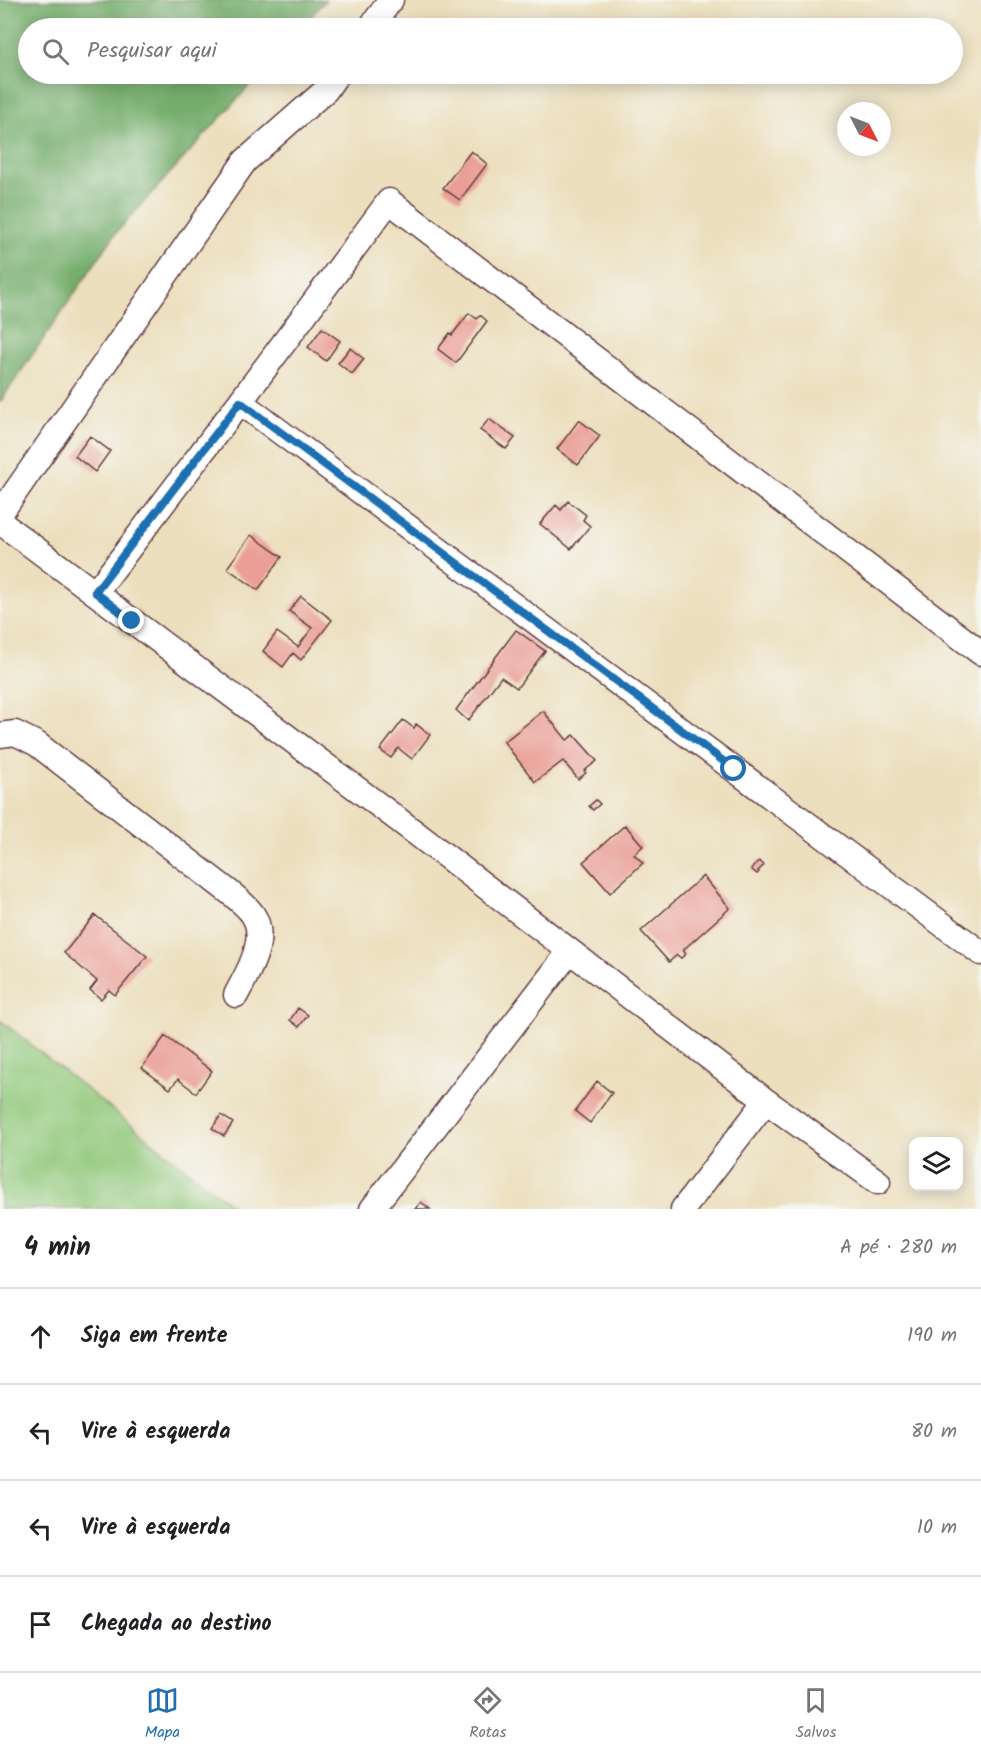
<!DOCTYPE html>
<html lang="pt">
<meta charset="utf-8">
<style>
body{margin:0;font-family:Kalam,sans-serif;background:#f6f6f6;color:#202124}
.controls{position:absolute;right:18px;bottom:18px;display:grid;overflow:hidden;border-radius:12px;box-shadow:0 3px 15px #0003}
.controls button{width:54px;height:54px;display:grid;place-items:center;padding:0;border:0;border-bottom:2px solid #e0e0e0;background:#fff;color:#202124;font:30px sans-serif}
.compass{position:absolute;left:837px;top:102px;width:54px;height:54px;border-radius:50%;background:#fff;box-shadow:0 3px 15px #0003;rotate:132deg}
.stop{position:absolute;width:18px;height:18px;margin:-14px;border:4px solid #1f6fb2;border-radius:50%;background:#fff}
.stop.end{background:#1f6fb2;border-color:#fff;box-shadow:0 2px 6px #0008}
.list{margin:0;padding:0;list-style:none}
h2{display:flex;justify-content:space-between;align-items:center;height:78px;margin:0;padding:0 24px;font-size:26px}
h2 small{font-size:20px;font-weight:400;color:#757577}
.list li{display:grid;grid-template-columns:39px 1fr auto;gap:18px;align-items:center;box-sizing:border-box;height:96px;padding:0 24px;border-top:2px solid #e0e0e0}
.list b{display:block;font-size:22px;white-space:nowrap}
.list em{font-size:20px;font-style:normal;color:#757577}
.icon{flex:none;width:33px;height:33px;fill:none;stroke:currentColor;stroke-width:2;stroke-linecap:round;stroke-linejoin:round}
.map{position:relative;flex:none;width:981px;height:1209px;overflow:hidden}
.search{position:absolute;background:#fff;box-shadow:0 3px 15px #0003;left:18px;right:18px;top:18px;height:66px;display:flex;align-items:center;gap:15px;box-sizing:border-box;padding:0 21px;border-radius:33px;color:#757577;font-size:22px}
.sheet{height:462px;background:#fff}
nav{display:flex;justify-content:space-around;align-items:center;box-sizing:border-box;height:84px;border-top:2px solid #e0e0e0;background:#fff;font-size:16px;color:#757577}
nav a{display:grid;justify-items:center;gap:3px}
nav .on{color:#1f6fb2}
.map>svg:first-child{display:block}
.green{fill:#92c97c;stroke:#6e7454;stroke-width:1.5}
.forest{fill:#75ad6c;stroke:#60664c;stroke-width:1.5}
.building{fill:#ea9e95}
.lines{fill:none;stroke-linecap:round;stroke-linejoin:round}
.minor-casing{stroke:#623c41;stroke-width:27}
.minor{stroke:#fff;stroke-width:24}
.route{stroke:#1f6fb2;stroke-width:8}
</style>
<div class="map">
<svg width="981" height="1209" viewBox="0 0 981 1209">
<rect width="100%" height="100%" fill="#f6f6f2"/>
<filter id="ink" filterUnits="userSpaceOnUse"><feTurbulence type="fractalNoise" baseFrequency=".0167" numOctaves="2"/><feDisplacementMap in="SourceGraphic" scale="12" xChannelSelector="R" yChannelSelector="G"/><feConvolveMatrix kernelMatrix="1 2 1 2 8 2 1 2 1" color-interpolation-filters="sRGB"/></filter>
<filter id="wash" filterUnits="userSpaceOnUse"><feTurbulence type="fractalNoise" baseFrequency=".008" numOctaves="4" result="noise"/><feDisplacementMap in="SourceGraphic" scale="24" xChannelSelector="R" yChannelSelector="G"/><feGaussianBlur stdDeviation="1.35" result="paint"/><feColorMatrix in="noise" values="0 0 0 0 0 0 0 0 0 0 0 0 0 0 0 0 0 1.4 0 .05"/><feComposite in="paint" operator="in"/></filter>
<g filter="url(#wash)">
<rect width="100%" height="100%" fill="#ecdfbd"/>
<path class="green" d="M0,1020l236,189h-236z"/>
<path class="forest" d="M0,0h326l-26,28h-272v46h232l-145,160 -115,168z"/>
<g id="blocks">
<path class="building" d="M471,151l16,13 -27,36 -17,-12z
M469,313l8,6 3,-4 7,6 -31,42 -18,-14 12,-16 2,2z
M322,328l18,13 -14,20 -18,-14z
M350,348l14,11 -12,15 -14,-11z
M489,419l26,19 -9,11 -26,-19z
M579,420l21,16 -22,29 -21,-16z
M90,436l20,15 -15,21 -20,-16z
M568,501l18,14 -3,5 7,6 -19,23 -31,-25 16,-19 5,5z
M251,535l31,22 -24,33 -31,-22z
M301,596l31,24 -31,40 -8,-7 -10,14 -20,-16 14,-19 21,15 14,-19 -23,-17z
M516,630l29,21 -28,37 -16,-11 -33,44 -12,-11z
M543,711l24,29 7,-5 23,26 -13,10 2,2 -8,6 -15,-18 -28,21 -31,-40z
M403,720l11,8 2,-4 14,11 -18,24 -14,-11 -7,10 -11,-8z
M596,800l4,4 -7,6 -4,-4z
M625,825l18,21 -9,8 9,9 -33,30 -27,-31z
M759,861l5,4 -6,6 1,1 -2,2 -6,-5z
M703,876l27,32 -47,42 3,4 -5,4 -4,-3 -8,7 -28,-31z
M95,915l52,41 -32,39 -6,-5 -8,9 -11,-9 7,-9 -33,-28z
M298,1008l10,7 -9,12 -9,-7z
M165,1036l47,35 -16,22 -18,-14 -8,10 -28,-21z
M597,1081l15,12 -22,30 -15,-12z
M221,1115l12,8 -9,13 -12,-8z
M421,1202l9,7h-15z"/>
</g>
</g>
<g filter="url(#ink)">
<use href="#blocks" fill-opacity="0" stroke="#623c41" stroke-width="1.5"/>
<g class="lines">
<defs>
<path id="minor" d="M370,28l21,-28
M240,402l741,551
M0,514l245,-353 81,-71 11,-16
M0,522l396,296 370,283 112,81
M95,593l145,-191 149,-201 592,452
M0,735l15,-2 22,11 196,151c7,6 16,13 20,20 16,24 -6,59 -17,80
M372,1209l198,-258
M683,1209l83,-108"/>
</defs>
<use href="#minor" class="minor-casing"/>
<use href="#minor" class="minor"/>
</g>
</g>
<g class="lines" filter="url(#ink)">
<path class="route" d="M132,621l-37,-29 145,-190 494,367"/>
</g>
</svg>
<div class="controls">
<button><svg class="icon" aria-label="layers" viewBox="0 0 24 24"><path d="M12 4l9 5-9 5-9-5zM3 14l9 5 9-5"/></svg></button>
</div>
<svg class="compass" viewBox="-18 -18 36 36"><path d="M0-13l5 13h-10z" fill="#e53935"/><path d="M0 13l5-13h-10z" fill="#757577"/></svg>
<div class="stop" style="left:734px;top:769px"></div>
<div class="stop end" style="left:132px;top:621px"></div>
<div class="search"><svg class="icon" aria-label="search" viewBox="0 0 24 24"><circle cx="10" cy="10" r="6"/><path d="M15 15l6 6"/></svg>Pesquisar aqui</div>
</div>
<section class="sheet">
<h2>4 min<small>A pé · 280 m</small></h2>
<ul class="list">
<li><svg class="icon" aria-label="ahead" viewBox="0 0 24 24"><path d="M12 20V5M6 11l6-6 6 6"/></svg><div><b>Siga em frente</b></div><em>190 m</em></li>
<li><svg class="icon" aria-label="left" viewBox="0 0 24 24"><path d="M17 20v-9H6M10 6l-5 5 5 5"/></svg><div><b>Vire à esquerda</b></div><em>80 m</em></li>
<li><svg class="icon" aria-label="left" viewBox="0 0 24 24"><path d="M17 20v-9H6M10 6l-5 5 5 5"/></svg><div><b>Vire à esquerda</b></div><em>10 m</em></li>
<li><svg class="icon" aria-label="arrive" viewBox="0 0 24 24"><path d="M6 21V4h12l-3 4 3 4H6"/></svg><div><b>Chegada ao destino</b></div></li>
</ul>
</section>
<nav>
<a class="on"><svg class="icon" aria-label="map" viewBox="0 0 24 24"><path d="M3 6l6-2 6 2 6-2v14l-6 2-6-2-6 2zM9 4v14M15 6v14"/></svg>Mapa</a>
<a><svg class="icon" aria-label="directions" viewBox="0 0 24 24"><path d="M12 3l9 9-9 9-9-9zM9 14v-3h6M13 9l2 2-2 2"/></svg>Rotas</a>
<a><svg class="icon" aria-label="saved" viewBox="0 0 24 24"><path d="M7 4h10v16l-5-4-5 4z"/></svg>Salvos</a>
</nav>
